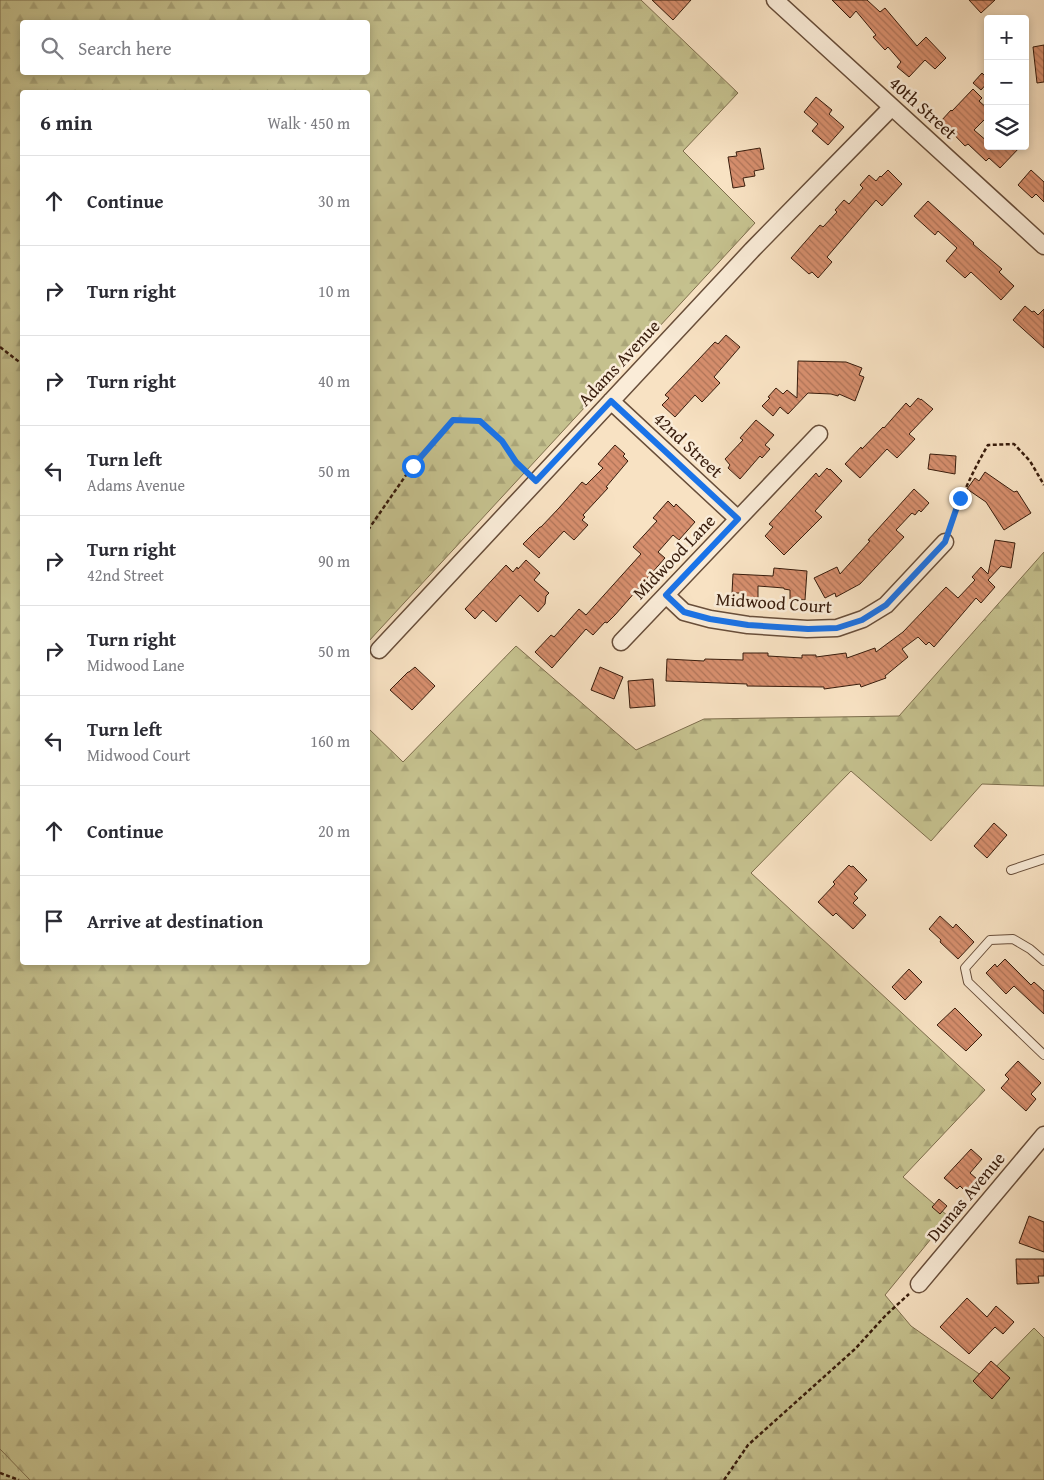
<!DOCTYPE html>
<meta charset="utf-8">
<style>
body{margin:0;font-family:"Gentium Book Plus",serif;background:#f7f7f7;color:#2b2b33}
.controls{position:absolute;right:15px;top:15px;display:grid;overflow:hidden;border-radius:5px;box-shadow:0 2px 8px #0003}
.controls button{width:45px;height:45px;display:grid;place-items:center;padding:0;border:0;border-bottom:1px solid #e1e1e2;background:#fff;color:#2b2b33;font:25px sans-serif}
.stop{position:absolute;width:15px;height:15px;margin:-11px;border:4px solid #1a73e8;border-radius:50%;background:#fff}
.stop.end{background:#1a73e8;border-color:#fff;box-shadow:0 1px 5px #0008}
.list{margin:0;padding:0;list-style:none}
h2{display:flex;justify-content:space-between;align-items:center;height:65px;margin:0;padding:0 20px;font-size:21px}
h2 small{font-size:16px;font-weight:400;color:#7c7c81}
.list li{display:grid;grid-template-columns:32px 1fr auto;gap:15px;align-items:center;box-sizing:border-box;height:90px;padding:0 20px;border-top:1px solid #e1e1e2}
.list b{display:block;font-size:19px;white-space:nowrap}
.list p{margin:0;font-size:16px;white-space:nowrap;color:#7c7c81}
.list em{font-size:16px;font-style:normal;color:#7c7c81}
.icon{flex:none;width:28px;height:28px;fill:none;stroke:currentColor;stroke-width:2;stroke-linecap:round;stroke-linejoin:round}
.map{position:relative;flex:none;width:1044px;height:1480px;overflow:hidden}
.search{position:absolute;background:#fff;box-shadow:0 2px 8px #0003;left:20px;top:20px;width:350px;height:55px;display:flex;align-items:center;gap:12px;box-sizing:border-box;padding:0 18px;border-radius:5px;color:#7c7c81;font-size:19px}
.panel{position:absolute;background:#fff;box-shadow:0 2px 8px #0003;left:20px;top:90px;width:350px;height:875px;border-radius:5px}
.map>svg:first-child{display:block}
.forest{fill:url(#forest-firs);stroke:#7e6e4d;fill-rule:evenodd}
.park{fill:url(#park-tufts);stroke:#7e6e4d}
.building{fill:url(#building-back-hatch);stroke:#381c0c}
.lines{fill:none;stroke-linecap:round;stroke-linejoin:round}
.service-casing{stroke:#684e3a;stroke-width:10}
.minor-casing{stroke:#684e3a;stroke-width:19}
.path{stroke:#381c0c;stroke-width:2.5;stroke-dasharray:4 2.5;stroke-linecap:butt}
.service{stroke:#faecd8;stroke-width:8}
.minor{stroke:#faecd8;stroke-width:16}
.route{stroke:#1a73e8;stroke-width:6}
.labels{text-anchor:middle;stroke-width:5;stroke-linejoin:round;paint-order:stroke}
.street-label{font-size:18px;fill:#381c0c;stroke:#faecd8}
</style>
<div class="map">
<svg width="1044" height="1480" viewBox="0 0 1044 1480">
<defs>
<pattern id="forest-firs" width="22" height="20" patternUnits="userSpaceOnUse" patternTransform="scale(1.25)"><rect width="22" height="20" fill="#c5c18e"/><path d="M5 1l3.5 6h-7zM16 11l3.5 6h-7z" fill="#aaa579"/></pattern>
<pattern id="park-tufts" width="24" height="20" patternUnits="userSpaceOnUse" patternTransform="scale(1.25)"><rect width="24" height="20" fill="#c5c18e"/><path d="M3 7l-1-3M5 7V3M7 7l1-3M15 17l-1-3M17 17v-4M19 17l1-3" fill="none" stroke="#aaa579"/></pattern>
<pattern id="building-back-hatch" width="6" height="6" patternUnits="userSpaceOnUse" patternTransform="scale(1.25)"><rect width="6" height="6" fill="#d78f6e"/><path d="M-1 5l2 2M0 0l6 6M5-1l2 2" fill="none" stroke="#af7459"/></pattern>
</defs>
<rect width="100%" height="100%" fill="#f8e2c3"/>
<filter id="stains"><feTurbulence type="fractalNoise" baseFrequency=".004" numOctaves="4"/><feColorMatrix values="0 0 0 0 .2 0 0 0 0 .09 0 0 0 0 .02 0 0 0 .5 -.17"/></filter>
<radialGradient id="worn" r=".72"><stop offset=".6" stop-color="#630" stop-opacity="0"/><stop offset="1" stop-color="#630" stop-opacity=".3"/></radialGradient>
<path class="forest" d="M0,0h641l97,93 -55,58 72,72 -387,419v-550h-346v870h346v-234l35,34 113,-116 120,104 68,-31 195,-3 145,-164v234l-62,-2 -51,57 -80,-70 -100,102 234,217 -82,87 46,40 -64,78 26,31 74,52 49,-50 10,10v142h-1044zM22,22h346v50h-346z"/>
<path class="park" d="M0,1449l30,31h-30z"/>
<path class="building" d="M652,0h39l-18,20z
M832,0h35l13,12 5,-4 32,38 9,-9 20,21 -11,11 -10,-9 -16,17 -12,-10 4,-5 -13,-15 -3,3 -12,-13 3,-2 -20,-24 -6,7z
M969,0h26l-14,13z
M1044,45v37l-7,1 -4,-36z
M982,73l6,6v3l-7,8 -8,-7z
M973,89l9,9 -3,3 9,8v7l-14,14 14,12v4h33l-21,22 -11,-10 -3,3 -18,-17 -3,2 -24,-25 10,-11 1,1z
M816,97l16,13 -3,4 15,13 -16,18 -16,-14 6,-7 -14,-12z
M760,148l4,21 -10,2 1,5 -12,2 2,8 -12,2 -5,-31 9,-1 -1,-4z
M888,170l14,14 -20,22 -6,-6 -49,57 5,5 -14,16 -6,-6 -3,2 -18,-16 29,-33 3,2 14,-15 -2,-2 9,-10 5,4 14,-16 -3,-3 9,-10 7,6 4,-5 1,1z
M1031,170l13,12v20l-8,-8 -4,4 -14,-13z
M928,201l46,42 -1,1 29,25 -3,3 15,14 -13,14 -30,-28 -6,6 -19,-17 11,-13 -19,-17 -3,4 -21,-19z
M1025,306l7,6 2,-1 4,4 6,-6v39l-31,-28z
M726,335l14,12 -26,30 6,6 -18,19 -7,-7 -20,22 -13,-12 7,-7 -4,-3 50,-53 3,2z
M798,361l48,1 16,6 -3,7 5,2 -9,24 -16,-7 -1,2 -7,-2 -23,-1 -20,21 -8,-7 -7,9 -11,-10 8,-8 -2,-1 8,-9 7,6 4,-4 10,8z
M918,398l3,2v-1l12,10 -24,25 6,5 -18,19 -10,-9 -27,29 -15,-14 16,-17 1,2 21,-22 1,1 22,-25 4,4z
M756,420l18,15 -9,10 5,4 -8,9 -2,-2 -20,23 -12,-11 2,-3 -5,-6 18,-19 -3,-2z
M615,445l10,9 -2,2 5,5 -22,26 2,1 -25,27 2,2 -3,3 6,5 -14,15 -10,-9 -25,27 -16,-14 17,-17h1l18,-19 23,-26 4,3 17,-17 -5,-4z
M930,454l26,2 -1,18 -27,-5z
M827,468l2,2 1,-1 12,12 -27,30 7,6 -38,38 -19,-19 8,-9 -4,-3 47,-51 3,4z
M985,472l29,20 3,-1 14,22 -27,17 -18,-28 -19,-13 8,-11 4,3z
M914,489l15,14 -8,9 -2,-2 -4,5 -3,-2 -16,17 8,7 -44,47 -24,13 -1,-4 -10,5 -11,-20 23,-11 3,7 30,-33 -2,-1z
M668,501l6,6 2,-3 19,18 -16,18 -6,-5 -15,17 7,6 -50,57 -8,8 -2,-1 -12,13 -7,-6 -34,39 -17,-16 16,-17 3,2 25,-28 7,6 55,-61 -8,-7 24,-26 -4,-3z
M995,540l20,3 -4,25 -10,-2 -13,14 7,7 -14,16 -5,-5 -42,49 -5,-5 -3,3 -8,-8 -16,12 6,8 -23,19 1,2 -25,9 -1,-3 -36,5v-2l-77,-1v-2l-81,-3 1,-22 37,2 1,-2 38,1v-7h25v3l34,2v-3h14v2l30,-4 1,5 28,-10 1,4 27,-20 43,-45 12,11 17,-18 -3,-3 9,-10 7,7z
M526,560l14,13 -6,7 15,13 -3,3 -1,8 -7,8 -18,-17 -24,27 -13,-12 -8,9 -10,-10 41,-44 7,7 4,-5 1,2z
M774,568l33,3 -2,29 -15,-1v-9l-6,-1v-1l-26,-2v13h-14v-6h-12l1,-19 40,2z
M415,667l20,19 -23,24 -22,-20 18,-18h1z
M600,667l23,10 -9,22 -23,-9z
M653,679l2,27 -25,2 -2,-27z
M994,823l13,12 -20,23 -13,-12z
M849,865l2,2 2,-1 14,14 -13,14 4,4 -5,5 13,12 -13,14 -17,-16 -3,3 -15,-14 17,-18 -2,-2z
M940,916l13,12 3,-4 18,18 -16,17 -18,-17 1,-2 -12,-11z
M1005,959l26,26 3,-3 10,9v23l-30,-28 -8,8 -20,-21 9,-9 2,3z
M909,969l13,13 -17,18 -13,-13z
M955,1008l27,27 -16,16 -29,-26z
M1018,1061l23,22 -10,11 5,5 -10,12 -25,-23 8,-9 -4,-4z
M971,1149l11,10 -12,14 7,6 -12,12 -5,-5 -3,3 -13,-11z
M939,1199l8,7 -7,8 -8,-7z
M1029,1216l15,6v30l-25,-9z
M1016,1259h28v17h-6l1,7 -22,1z
M967,1298l20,19 9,-11 18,16 -11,12 -8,-7 -26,27 -29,-27z
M991,1361l19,17 -18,21 -19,-18z"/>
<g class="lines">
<defs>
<path id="service" d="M1011,870l33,-11
M1044,961l-14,-12 -17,-10 -23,1 -25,28 3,14 76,73"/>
<path id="minor" d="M775,0l269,246
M611,401l127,118
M666,595l18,17 26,7 38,6 59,4 30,-1 26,-9 23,-14 59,-63
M621,642l198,-208
M379,650l373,-400 140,-143
M919,1284l125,-149"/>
</defs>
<use href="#service" class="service-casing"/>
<use href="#minor" class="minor-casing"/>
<path class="path" d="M0,347l22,17
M949,529c11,-29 23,-57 39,-84l26,-1 16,17 14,24
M368,530l45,-65 40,-45 28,1 21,20 14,21 10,9
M0,1473l19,7
M724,1480l24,-35 107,-96 31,-34 23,-21"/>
<use href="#service" class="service"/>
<use href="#minor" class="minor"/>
</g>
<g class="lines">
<path class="route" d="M413,466l40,-46 27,1 22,20 14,21 20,19 75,-80 127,118 -72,76 18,17 26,7 38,6 60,4 29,-1 25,-8 24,-15 59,-63 15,-44"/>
</g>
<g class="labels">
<g class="street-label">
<text transform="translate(923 108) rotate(42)" y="6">40th Street</text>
<text transform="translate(619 363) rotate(-47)" y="6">Adams Avenue</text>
<text transform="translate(688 445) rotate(43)" y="6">42nd Street</text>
<text transform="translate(674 557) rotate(-46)" y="6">Midwood Lane</text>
<text transform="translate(774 603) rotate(4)" y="6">Midwood Court</text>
<text transform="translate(966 1197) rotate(-50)" y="6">Dumas Avenue</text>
</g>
</g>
<rect width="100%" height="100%" filter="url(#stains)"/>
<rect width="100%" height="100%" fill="url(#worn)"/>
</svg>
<div class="controls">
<button>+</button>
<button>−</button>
<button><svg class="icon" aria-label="layers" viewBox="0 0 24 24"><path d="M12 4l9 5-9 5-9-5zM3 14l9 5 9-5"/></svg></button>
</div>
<div class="stop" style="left:413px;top:466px"></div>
<div class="stop end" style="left:960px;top:498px"></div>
<div class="search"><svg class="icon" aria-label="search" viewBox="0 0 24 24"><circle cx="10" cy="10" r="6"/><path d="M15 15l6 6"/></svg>Search here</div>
<section class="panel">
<h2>6 min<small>Walk · 450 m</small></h2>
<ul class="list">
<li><svg class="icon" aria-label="ahead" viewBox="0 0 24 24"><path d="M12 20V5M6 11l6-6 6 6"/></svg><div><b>Continue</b></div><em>30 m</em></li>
<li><svg class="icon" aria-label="right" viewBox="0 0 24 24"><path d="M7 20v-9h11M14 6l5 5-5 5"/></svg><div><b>Turn right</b></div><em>10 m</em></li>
<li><svg class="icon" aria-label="right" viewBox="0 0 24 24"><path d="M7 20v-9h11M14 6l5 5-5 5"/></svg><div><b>Turn right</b></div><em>40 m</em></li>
<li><svg class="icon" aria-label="left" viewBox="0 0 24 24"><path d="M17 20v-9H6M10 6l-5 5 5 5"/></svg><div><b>Turn left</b><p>Adams Avenue</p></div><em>50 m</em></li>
<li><svg class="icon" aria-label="right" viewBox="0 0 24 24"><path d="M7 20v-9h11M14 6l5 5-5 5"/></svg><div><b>Turn right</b><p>42nd Street</p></div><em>90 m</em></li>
<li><svg class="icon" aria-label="right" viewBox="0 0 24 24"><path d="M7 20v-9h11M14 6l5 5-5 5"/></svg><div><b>Turn right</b><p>Midwood Lane</p></div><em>50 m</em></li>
<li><svg class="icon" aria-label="left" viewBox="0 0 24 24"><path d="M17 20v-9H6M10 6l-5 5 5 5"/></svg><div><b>Turn left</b><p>Midwood Court</p></div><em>160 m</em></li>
<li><svg class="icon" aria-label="ahead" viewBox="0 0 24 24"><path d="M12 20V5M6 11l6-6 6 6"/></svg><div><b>Continue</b></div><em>20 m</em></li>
<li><svg class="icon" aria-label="arrive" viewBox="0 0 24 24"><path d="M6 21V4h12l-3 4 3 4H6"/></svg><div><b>Arrive at destination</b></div></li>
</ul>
</section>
</div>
